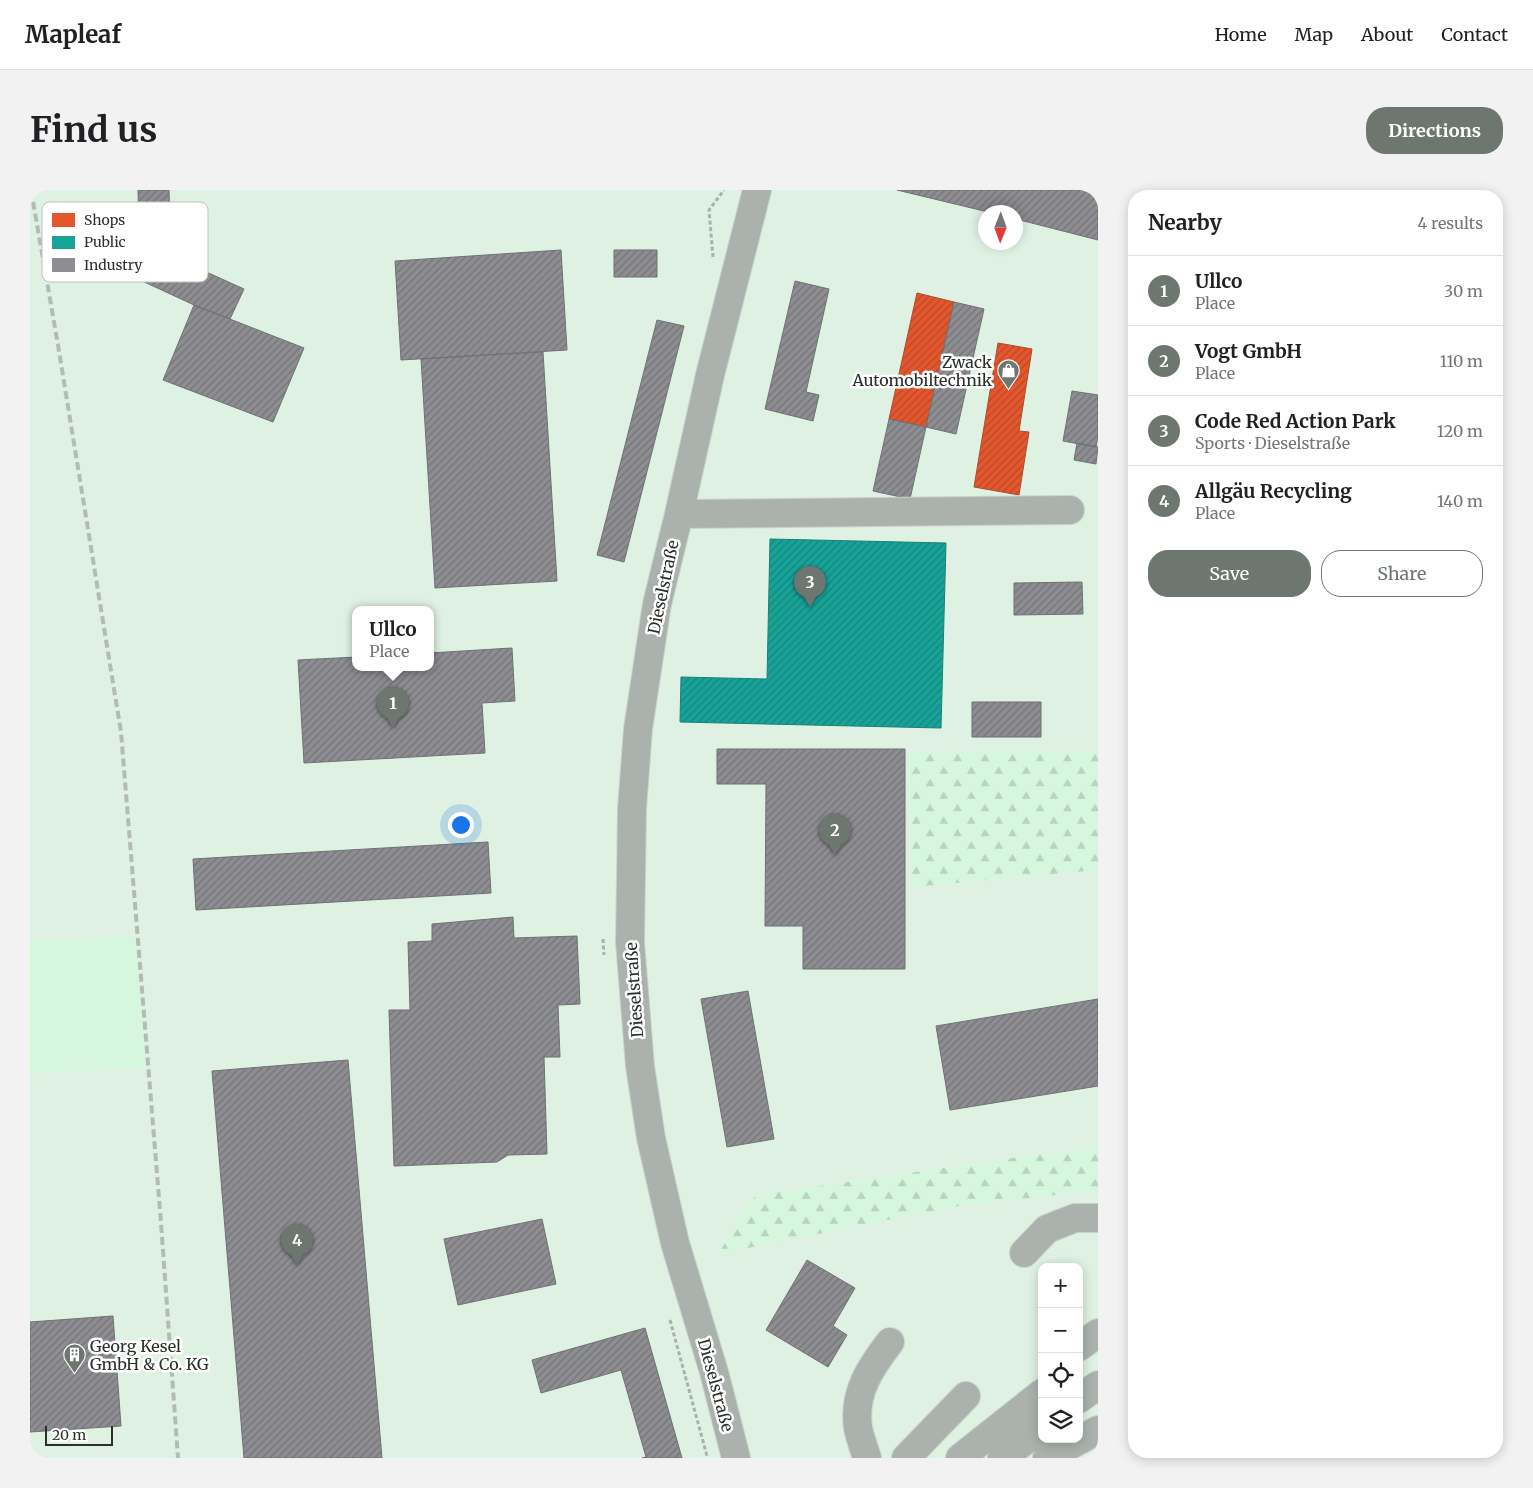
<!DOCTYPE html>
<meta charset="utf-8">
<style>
body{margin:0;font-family:Merriweather,serif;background:#f2f2f2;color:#202124}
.controls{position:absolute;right:15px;bottom:15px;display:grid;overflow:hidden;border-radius:10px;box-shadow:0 2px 12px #0003}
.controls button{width:45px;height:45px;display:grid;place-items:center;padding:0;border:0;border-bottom:1px solid #e0e0e0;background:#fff;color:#202124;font:25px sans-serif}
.compass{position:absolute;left:948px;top:15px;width:45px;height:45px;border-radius:50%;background:#fff;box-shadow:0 2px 12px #0003;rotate:181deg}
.scale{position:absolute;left:15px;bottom:12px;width:68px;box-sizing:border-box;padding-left:5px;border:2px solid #29302a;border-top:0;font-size:14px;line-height:18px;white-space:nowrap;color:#29302a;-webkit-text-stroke:4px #fff;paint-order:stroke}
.you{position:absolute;left:430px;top:634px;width:18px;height:18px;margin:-12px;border:4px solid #fff;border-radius:50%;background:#1a73e8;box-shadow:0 0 0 8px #1a73e833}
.badge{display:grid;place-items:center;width:32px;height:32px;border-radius:50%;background:#6d766f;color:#fff;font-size:16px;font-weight:700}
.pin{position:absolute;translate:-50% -41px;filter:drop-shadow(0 1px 2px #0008)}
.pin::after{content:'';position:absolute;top:26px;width:18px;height:15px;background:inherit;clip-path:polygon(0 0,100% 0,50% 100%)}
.popup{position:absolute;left:322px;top:416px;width:82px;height:65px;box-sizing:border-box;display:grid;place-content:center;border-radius:10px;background:#fff;filter:drop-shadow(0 1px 4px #0005);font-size:16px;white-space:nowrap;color:#757577}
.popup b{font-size:19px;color:#202124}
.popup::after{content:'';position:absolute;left:50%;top:100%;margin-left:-10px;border:10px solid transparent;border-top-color:#fff}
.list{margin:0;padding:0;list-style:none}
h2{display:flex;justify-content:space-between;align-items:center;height:65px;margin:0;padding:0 20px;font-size:21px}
h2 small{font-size:16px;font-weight:400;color:#757577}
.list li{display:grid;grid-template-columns:32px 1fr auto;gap:15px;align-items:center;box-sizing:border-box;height:70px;padding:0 20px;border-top:1px solid #e0e0e0}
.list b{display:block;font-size:19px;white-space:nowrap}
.list p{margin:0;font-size:16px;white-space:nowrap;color:#757577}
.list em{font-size:16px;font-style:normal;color:#757577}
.actions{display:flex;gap:10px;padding:15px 20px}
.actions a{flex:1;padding:11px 0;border:1px solid #6d766f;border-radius:20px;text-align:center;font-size:18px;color:#6d766f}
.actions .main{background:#6d766f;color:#fff}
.icon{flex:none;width:28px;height:28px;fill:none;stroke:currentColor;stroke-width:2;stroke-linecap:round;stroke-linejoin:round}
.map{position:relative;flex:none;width:1068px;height:1268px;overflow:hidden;border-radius:20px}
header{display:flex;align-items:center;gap:30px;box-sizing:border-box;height:70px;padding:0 25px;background:#fff;border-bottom:1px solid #e0e0e0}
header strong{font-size:24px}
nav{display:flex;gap:28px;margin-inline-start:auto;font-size:18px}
.intro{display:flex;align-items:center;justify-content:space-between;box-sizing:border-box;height:120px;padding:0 30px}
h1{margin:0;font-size:35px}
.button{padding:12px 22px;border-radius:20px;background:#6d766f;color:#fff;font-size:18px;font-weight:700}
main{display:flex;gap:30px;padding:0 30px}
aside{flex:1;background:#fff;border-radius:20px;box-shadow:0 2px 12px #0003}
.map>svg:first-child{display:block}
.built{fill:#def1e2;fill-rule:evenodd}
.forest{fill:url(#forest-firs)}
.green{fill:#d6f6de}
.shops{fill:url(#shops-hatch);stroke:#ac4b2d}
.public{fill:url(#public-hatch);stroke:#1c8077}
.industry{fill:url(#industry-hatch);stroke:#6f7173}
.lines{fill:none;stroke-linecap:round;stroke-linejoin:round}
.minor-casing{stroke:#cad2cc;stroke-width:30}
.path{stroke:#aab1ac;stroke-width:3;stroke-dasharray:4 2.5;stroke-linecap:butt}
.minor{stroke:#abb2ad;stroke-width:28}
.rail{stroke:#b2bbb4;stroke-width:4;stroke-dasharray:8 4;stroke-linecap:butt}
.labels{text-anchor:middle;stroke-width:5;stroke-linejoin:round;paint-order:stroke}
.poi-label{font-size:16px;fill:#29302a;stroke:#fff;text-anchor:end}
.street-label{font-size:16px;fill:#29302a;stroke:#fff}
.key{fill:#fff;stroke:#bfc1bf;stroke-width:1}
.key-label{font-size:14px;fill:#29302a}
</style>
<header>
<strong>Mapleaf</strong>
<nav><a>Home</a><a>Map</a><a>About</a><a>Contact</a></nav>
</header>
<div class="intro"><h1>Find us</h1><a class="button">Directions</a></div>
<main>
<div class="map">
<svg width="1068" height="1268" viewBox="0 0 1068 1268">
<defs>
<pattern id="forest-firs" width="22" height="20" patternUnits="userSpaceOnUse" patternTransform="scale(1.25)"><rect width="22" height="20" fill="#d6f6de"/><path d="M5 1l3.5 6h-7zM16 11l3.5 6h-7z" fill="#b8d3bf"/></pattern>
<pattern id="shops-hatch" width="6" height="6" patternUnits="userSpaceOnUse" patternTransform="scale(1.25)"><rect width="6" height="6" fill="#e4572e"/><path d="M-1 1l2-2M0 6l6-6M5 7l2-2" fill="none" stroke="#b94827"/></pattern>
<pattern id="public-hatch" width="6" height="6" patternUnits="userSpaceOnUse" patternTransform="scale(1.25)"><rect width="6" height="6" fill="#17a398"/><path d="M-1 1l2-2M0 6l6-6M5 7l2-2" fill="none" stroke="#15857c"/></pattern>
<pattern id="industry-hatch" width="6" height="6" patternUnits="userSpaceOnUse" patternTransform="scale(1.25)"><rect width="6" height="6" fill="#8d8d92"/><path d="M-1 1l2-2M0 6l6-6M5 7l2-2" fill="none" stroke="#737477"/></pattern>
</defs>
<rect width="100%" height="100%" fill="#ecf7ef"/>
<path class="built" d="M0,0h1068v561l-189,2 3,134 186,-17v278l-86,10 -256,37 196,12 146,-17v268h-1068zM956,22h30v30h-30zM326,419h74v58h-74zM1012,1077h37v172h-37z"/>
<path class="forest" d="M1068,561v119l-186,17 -3,-135z
M1068,958v42l-146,17 -234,47 38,-59 256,-37z"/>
<path class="green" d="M108,746l10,132 -118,5v-132z"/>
<path class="shops" d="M887,103l37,9 -28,125 -37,-8z
M968,153l34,6 -13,82 10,1 -10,63 -45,-8z"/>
<path class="public" d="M740,349l176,4 -5,185 -261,-6 1,-45 86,2z"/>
<path class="industry" d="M108,0h31l2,66 73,33 -14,30 -36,-14 -54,-25z
M867,0h201v50l-82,-21v-7h-28z
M531,60l6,100 -166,10 -6,-99z
M584,60h43v27h-43z
M765,91l34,8 -23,103 13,3 -6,26 -48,-12z
M924,112l30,7 -28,125 -30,-7z
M164,115l110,43 -31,74 -110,-42z
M627,130l27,6 -60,236 -27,-7z
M513,162l14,229 -122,7 -14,-229z
M1042,201l26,4v41l-2,11 -33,-6z
M859,229l37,8 -16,72 -37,-8z
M1047,253l21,4 -2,17 -22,-4z
M1052,392l1,32 -69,1v-32z
M482,458l3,53 -33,2 3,50 -181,10 -6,-103 58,-3v10h74v-14z
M942,512h69v35h-69z
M687,559h188v220h-102v-43h-38l1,-142h-49z
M458,652l3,51 -295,17 -3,-51z
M483,727l1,21 63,-2 3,68 -22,1 2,52h-16l3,97 -39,1 -11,7 -103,4 -5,-156h21l-2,-68 24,-1v-17z
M718,801l26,148 -47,8 -26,-148z
M1068,809v87l-148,24 -14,-84z
M318,870l34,398h-138l-32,-387z
M512,1029l14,65 -98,21 -14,-66z
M777,1070l48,28 -22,38 14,9 -19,32 -62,-37z
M83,1126l8,110 -91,6v-110z
M615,1138l37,130h-40l4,-1 -25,-87 -80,23 -9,-33z"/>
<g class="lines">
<defs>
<path id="minor" d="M649,324l391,-4
M994,1063l23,-24 28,-11h23
M1049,1157l19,-14
M1049,1209l19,-14
M706,1268l-22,-86 -39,-129 -24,-105 -11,-72 -10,-124 2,-133 6,-80 19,-125 22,-90 31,-139 47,-185
M837,1268c-3,-10 -7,-20 -9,-30 -5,-35 12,-60 32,-86
M876,1268l60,-62
M930,1268l82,-65
M972,1268l40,-30
M1017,1268l51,-28"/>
</defs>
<use href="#minor" class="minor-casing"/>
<path class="path" d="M683,67l-4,-47 15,-20
M573,749l1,16
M640,1130l37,136"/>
<use href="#minor" class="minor"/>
<path class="rail" d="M1,0l27,155 63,387 40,491 17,235"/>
</g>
<defs>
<symbol id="shop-pin" viewBox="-11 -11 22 30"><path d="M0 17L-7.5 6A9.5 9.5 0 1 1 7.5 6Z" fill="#6d766f" stroke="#fff"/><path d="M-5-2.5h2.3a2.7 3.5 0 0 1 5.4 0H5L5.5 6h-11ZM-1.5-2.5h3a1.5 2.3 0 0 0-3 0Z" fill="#fff"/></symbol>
<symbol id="building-pin" viewBox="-11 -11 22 30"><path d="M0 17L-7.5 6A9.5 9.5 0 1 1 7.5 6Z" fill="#6d766f" stroke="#fff"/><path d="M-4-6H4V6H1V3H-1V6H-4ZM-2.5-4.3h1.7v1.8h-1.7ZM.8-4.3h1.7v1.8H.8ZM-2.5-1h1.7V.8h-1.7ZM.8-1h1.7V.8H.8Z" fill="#fff"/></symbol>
</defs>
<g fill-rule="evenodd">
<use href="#shop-pin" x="966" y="168" width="25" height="34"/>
<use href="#building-pin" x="32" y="1152" width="25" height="34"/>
</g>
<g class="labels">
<g class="poi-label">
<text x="962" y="178">Zwack<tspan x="962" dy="18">Automobiltechnik</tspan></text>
<text x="60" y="1162" text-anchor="start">Georg Kesel<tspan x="60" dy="18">GmbH &amp; Co. KG</tspan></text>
</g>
<g class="street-label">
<text transform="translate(633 397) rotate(-78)" y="6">Dieselstraße</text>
<text transform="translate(604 800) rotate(-94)" y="6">Dieselstraße</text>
<text transform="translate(686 1195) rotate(75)" y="6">Dieselstraße</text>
</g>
</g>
<rect x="12" y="12" width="166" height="80" rx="8" class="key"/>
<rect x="22" y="23" width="23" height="14" fill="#e4572e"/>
<rect x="22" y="46" width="23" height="13" fill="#17a398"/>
<rect x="22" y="68" width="23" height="14" fill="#8d8d92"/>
<g class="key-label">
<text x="54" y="35">Shops</text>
<text x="54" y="57">Public</text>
<text x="54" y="80">Industry</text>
</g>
</svg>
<div class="controls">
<button>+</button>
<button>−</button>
<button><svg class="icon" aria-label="locate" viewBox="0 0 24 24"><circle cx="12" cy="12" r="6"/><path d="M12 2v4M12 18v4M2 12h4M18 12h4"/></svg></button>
<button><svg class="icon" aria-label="layers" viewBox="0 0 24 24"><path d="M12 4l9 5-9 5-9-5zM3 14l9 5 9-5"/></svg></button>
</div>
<svg class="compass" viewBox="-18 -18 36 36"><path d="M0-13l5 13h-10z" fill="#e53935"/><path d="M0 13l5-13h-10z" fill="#757577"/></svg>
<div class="scale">20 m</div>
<div class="you"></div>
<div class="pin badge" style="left:363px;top:538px">1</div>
<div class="popup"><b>Ullco</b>Place</div>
<div class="pin badge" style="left:805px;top:665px">2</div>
<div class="pin badge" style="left:780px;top:417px">3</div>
<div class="pin badge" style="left:267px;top:1075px">4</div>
</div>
<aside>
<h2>Nearby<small>4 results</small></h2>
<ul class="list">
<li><span class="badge">1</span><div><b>Ullco</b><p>Place</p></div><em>30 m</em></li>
<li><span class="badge">2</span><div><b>Vogt GmbH</b><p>Place</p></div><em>110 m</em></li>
<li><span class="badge">3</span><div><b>Code Red Action Park</b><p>Sports · Dieselstraße</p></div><em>120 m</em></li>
<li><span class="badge">4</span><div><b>Allgäu Recycling</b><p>Place</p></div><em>140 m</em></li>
</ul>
<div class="actions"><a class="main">Save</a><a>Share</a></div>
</aside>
</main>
